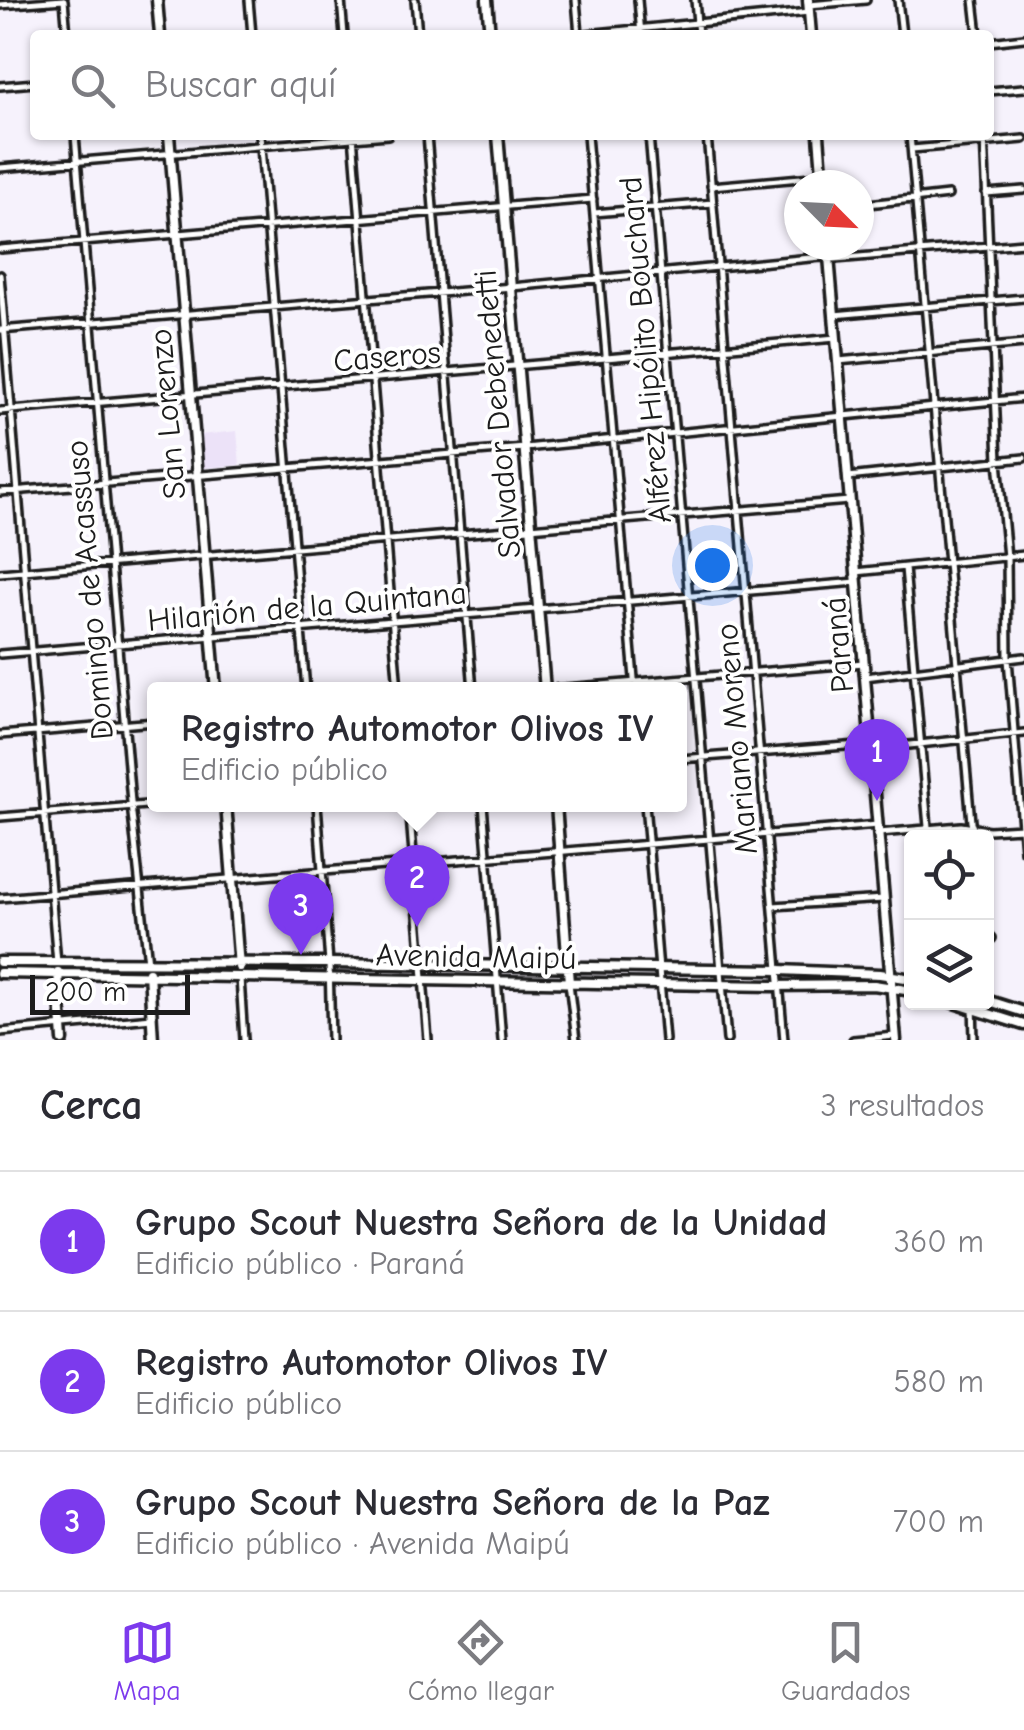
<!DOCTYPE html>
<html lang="es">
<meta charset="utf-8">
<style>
body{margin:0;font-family:"Comic Neue",sans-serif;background:#f7f7f7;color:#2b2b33}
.controls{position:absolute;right:30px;bottom:30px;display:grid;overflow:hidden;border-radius:10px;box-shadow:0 2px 8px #0004}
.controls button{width:90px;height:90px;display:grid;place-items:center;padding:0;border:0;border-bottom:2px solid #e1e1e2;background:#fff;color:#2b2b33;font:50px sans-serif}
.compass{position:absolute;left:784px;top:170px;width:90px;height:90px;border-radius:50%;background:#fff;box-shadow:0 2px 8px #0004;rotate:114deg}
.scale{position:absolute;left:30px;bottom:25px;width:160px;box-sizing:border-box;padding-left:10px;border:5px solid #1c1c1c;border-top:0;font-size:28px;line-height:35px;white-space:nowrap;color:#1c1c1c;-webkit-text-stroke:8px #fff;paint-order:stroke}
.you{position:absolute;left:712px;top:565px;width:35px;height:35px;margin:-25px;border:8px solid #fff;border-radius:50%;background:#1a73e8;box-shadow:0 0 0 15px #1a73e833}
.badge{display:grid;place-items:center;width:65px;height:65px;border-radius:50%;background:#7c3aed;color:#fff;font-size:32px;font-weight:700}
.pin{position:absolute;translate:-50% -82px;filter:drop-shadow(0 2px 5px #0008)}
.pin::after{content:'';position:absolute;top:52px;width:35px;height:30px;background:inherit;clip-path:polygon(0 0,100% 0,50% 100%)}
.popup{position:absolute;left:147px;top:682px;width:540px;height:130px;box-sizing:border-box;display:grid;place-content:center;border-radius:10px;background:#fff;filter:drop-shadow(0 2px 8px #0005);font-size:32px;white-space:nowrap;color:#7c7c81}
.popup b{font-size:38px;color:#2b2b33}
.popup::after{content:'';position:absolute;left:50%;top:100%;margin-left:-20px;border:20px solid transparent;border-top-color:#fff}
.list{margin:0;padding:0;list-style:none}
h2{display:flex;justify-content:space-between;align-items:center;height:130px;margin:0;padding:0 40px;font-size:42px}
h2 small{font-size:32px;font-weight:400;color:#7c7c81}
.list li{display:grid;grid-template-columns:65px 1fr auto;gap:30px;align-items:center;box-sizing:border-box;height:140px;padding:0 40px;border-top:2px solid #e1e1e2}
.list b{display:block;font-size:38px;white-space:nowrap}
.list p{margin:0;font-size:32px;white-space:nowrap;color:#7c7c81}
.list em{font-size:32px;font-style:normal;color:#7c7c81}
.icon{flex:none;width:55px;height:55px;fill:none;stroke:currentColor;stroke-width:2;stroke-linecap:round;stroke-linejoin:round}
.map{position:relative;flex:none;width:1024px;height:1040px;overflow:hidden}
.search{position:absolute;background:#fff;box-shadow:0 2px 8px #0004;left:30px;right:30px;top:30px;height:110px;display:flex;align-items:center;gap:25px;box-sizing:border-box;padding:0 35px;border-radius:10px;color:#7c7c81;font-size:38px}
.sheet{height:550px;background:#fff}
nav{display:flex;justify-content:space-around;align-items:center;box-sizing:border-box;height:140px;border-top:2px solid #e1e1e2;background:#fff;font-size:28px;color:#7c7c81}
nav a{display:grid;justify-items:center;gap:5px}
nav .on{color:#7c3aed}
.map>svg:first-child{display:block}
.built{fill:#ece2f8}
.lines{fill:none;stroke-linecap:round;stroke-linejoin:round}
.street-casing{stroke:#1c1c1c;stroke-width:12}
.secondary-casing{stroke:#1c1c1c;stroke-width:15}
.street{stroke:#fff;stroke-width:5}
.secondary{stroke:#fff;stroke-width:8}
.labels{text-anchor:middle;stroke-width:8;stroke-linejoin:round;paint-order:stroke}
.street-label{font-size:32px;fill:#1c1c1c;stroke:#fff}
</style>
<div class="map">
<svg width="1024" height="1040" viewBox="0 0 1024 1040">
<rect width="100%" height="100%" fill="#f6f2fc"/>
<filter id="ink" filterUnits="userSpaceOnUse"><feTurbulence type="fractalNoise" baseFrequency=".01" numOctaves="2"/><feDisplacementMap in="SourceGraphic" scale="20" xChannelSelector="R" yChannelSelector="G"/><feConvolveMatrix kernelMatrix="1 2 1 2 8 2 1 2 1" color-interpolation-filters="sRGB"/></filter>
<g filter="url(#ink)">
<path class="built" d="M237,431l3,34 -37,3 -3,-33z"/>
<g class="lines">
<defs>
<path id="street" d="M64,0l3,35
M249,0l3,35
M341,0l3,35
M415,0l3,35
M576,0l3,35
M638,0l3,35
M695,0l3,35
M898,0l4,35
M974,0l4,35
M0,5l63,-5
M809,5l57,-5
M576,35l233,-23
M989,42l35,-4
M0,86l35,-3
M989,91l35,-3
M75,135l57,679 16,149
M260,135l46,555
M353,135l45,555
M427,135l46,555
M587,135l48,555
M649,135l78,905
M707,135l77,905
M910,135l61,687 5,16
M984,135l14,326 9,96 1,102 16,192
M912,149l112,-10
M0,168l388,-33
M711,186l112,-10
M986,193l38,-3
M859,205l89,-10
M594,213l119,-10
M0,249l593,-50
M0,275l57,688
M834,315l190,-17
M0,330l512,-43 309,-30 14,2 189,-16
M838,361l186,-17
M0,411l836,-73
M848,477l176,-19
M0,492l525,-44 499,-50
M905,568l24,270
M856,572l168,-17
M0,573l849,-72
M0,654l857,-72
M865,677l159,-20
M541,690l323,-27
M0,735l155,-13
M871,749l153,-16
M680,759l191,-15
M317,804l12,159 2,77
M409,804l19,236
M483,804l19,236
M645,804l20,236
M0,817l159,-13
M879,833l82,-7 28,4 32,-2
M0,898l878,-73
M773,906l111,-7
M986,932l6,6 -6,7
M240,978l4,62
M569,983l7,57
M973,1002l1,38
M0,1032l152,-14
M853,1040l42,-4"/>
<path id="secondary" d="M157,0l3,35
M487,0l3,35
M808,0l3,35
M169,135l47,555
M498,135l47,555
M819,135l4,50
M828,245l68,795
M226,804l13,163
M556,804l13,179
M0,962l329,1 450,7 101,4 32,5
M58,972l5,68
M149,972l4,68
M0,973l772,13 102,-1 38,6
M986,1000l38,12
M951,1002l73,23"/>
</defs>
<use href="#street" class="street-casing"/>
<use href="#secondary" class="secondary-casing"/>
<use href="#street" class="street"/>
<use href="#secondary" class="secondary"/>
</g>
</g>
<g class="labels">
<g class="street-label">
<text transform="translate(645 350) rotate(-95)" y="11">Alférez Hipólito Bouchard</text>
<text transform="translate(387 356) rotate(-5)" y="11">Caseros</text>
<text transform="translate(167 414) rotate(-95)" y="11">San Lorenzo</text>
<text transform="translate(497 414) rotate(-95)" y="11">Salvador Debenedetti</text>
<text transform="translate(89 590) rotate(-95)" y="11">Domingo de Acassuso</text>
<text transform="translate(307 606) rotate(-5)" y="11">Hilarión de la Quintana</text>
<text transform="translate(838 645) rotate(-95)" y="11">Paraná</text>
<text transform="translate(736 739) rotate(-95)" y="11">Mariano Moreno</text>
<text transform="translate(476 956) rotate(1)" y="11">Avenida Maipú</text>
</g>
</g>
</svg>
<div class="controls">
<button><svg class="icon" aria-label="locate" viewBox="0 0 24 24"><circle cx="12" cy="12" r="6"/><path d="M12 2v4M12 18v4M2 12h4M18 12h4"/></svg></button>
<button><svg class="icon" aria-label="layers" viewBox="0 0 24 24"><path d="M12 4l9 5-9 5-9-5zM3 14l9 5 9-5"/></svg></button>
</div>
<svg class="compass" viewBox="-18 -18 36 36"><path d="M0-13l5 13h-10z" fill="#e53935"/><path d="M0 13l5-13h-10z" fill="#7c7c81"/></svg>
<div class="scale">200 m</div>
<div class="you"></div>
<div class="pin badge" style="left:877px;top:801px">1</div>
<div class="pin badge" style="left:417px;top:927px">2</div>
<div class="popup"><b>Registro Automotor Olivos IV</b>Edificio público</div>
<div class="pin badge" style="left:301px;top:955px">3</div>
<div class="search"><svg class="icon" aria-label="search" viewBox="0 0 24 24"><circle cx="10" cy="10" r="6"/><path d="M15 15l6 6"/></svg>Buscar aquí</div>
</div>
<section class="sheet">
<h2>Cerca<small>3 resultados</small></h2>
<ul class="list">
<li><span class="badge">1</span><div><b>Grupo Scout Nuestra Señora de la Unidad</b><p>Edificio público · Paraná</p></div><em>360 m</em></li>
<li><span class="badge">2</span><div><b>Registro Automotor Olivos IV</b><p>Edificio público</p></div><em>580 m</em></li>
<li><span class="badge">3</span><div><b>Grupo Scout Nuestra Señora de la Paz</b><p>Edificio público · Avenida Maipú</p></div><em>700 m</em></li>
</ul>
</section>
<nav>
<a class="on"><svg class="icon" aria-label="map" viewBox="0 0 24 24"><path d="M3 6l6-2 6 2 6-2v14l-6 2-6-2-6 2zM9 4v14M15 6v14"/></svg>Mapa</a>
<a><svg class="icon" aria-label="directions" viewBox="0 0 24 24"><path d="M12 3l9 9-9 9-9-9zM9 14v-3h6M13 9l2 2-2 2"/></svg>Cómo llegar</a>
<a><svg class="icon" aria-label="saved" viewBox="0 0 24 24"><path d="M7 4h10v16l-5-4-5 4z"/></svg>Guardados</a>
</nav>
